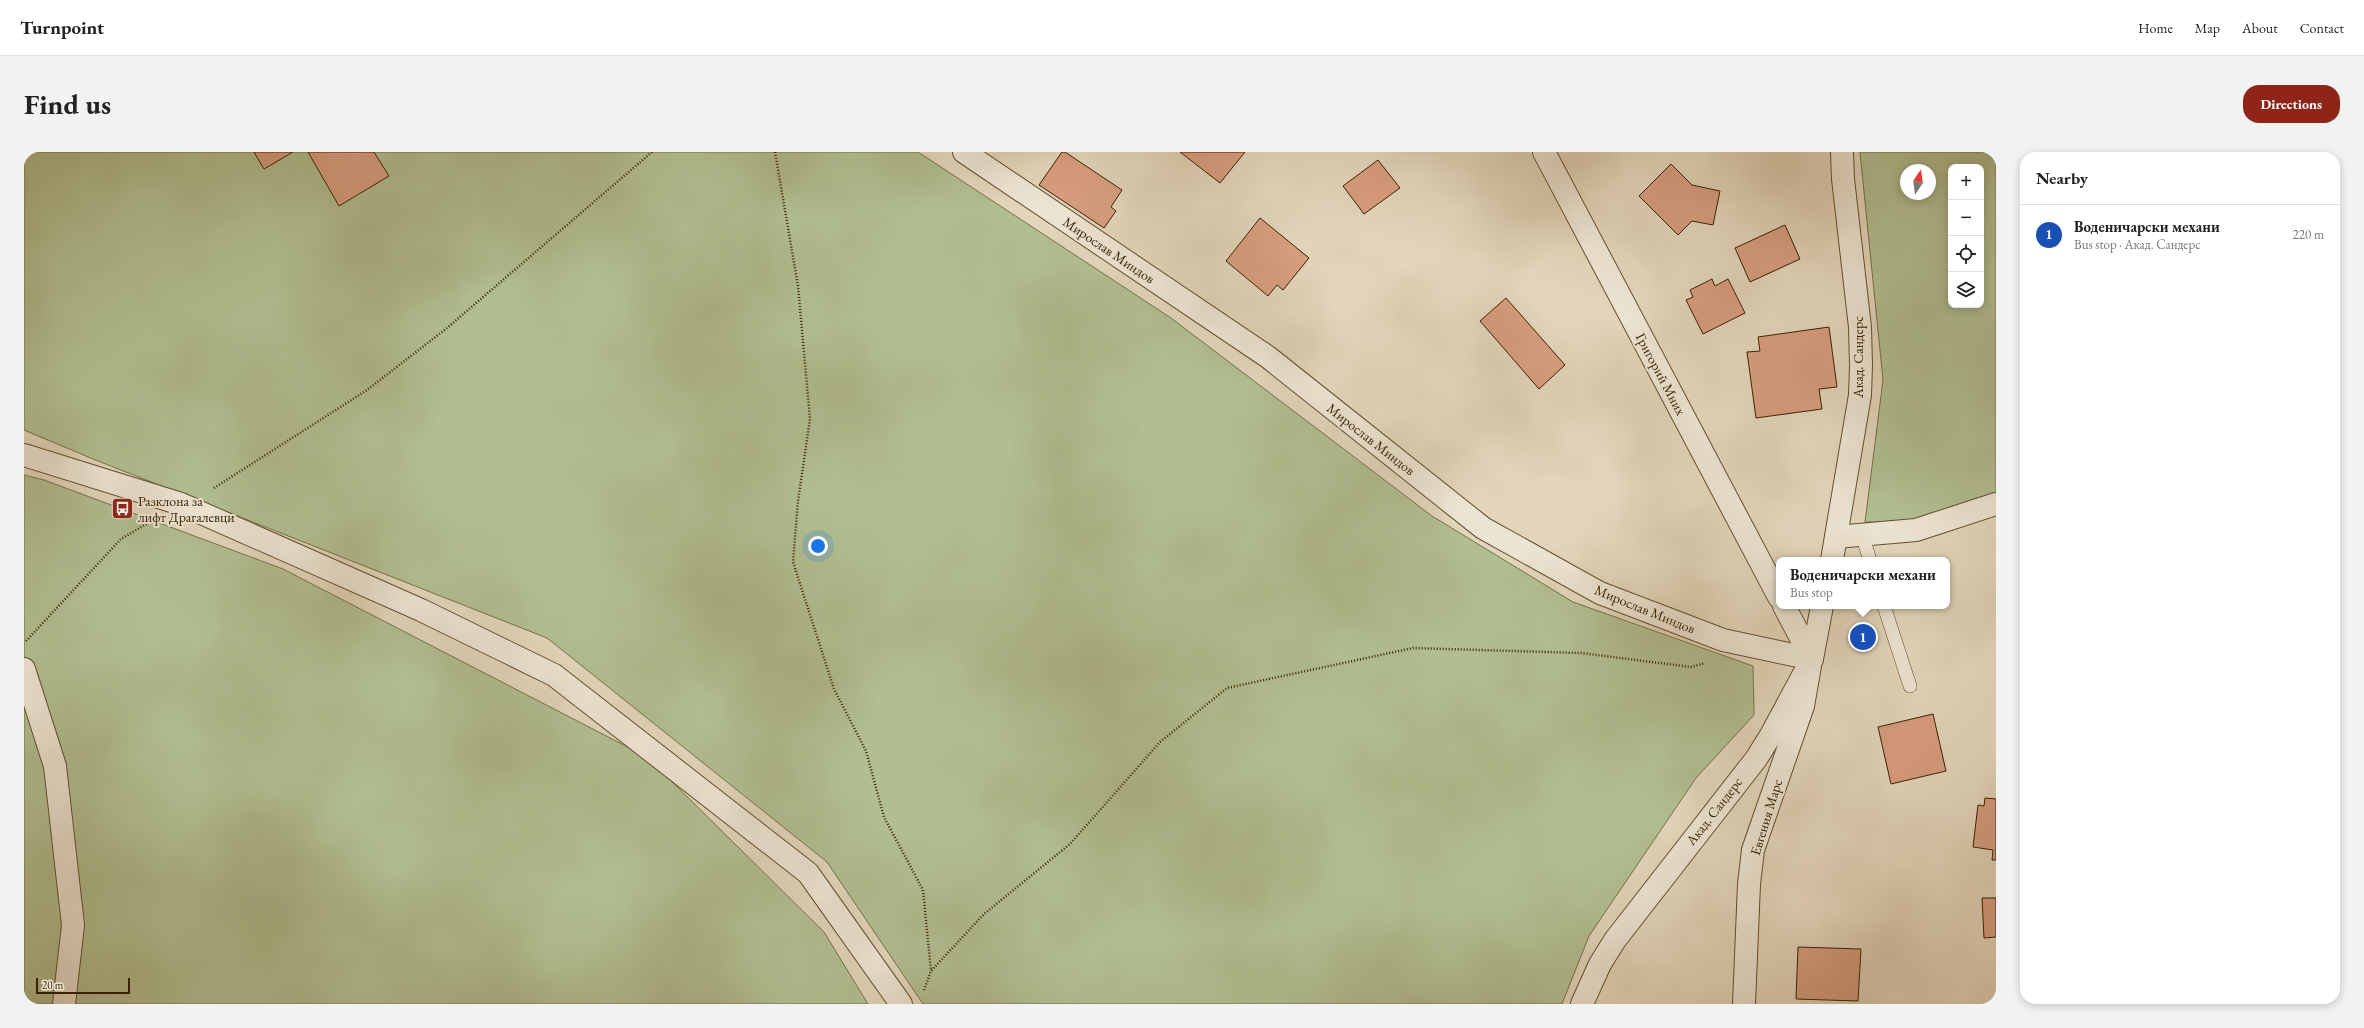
<!DOCTYPE html>
<meta charset="utf-8">
<style>
body{margin:0;font-family:"EB Garamond",serif;background:#f2f2f2;color:#222}
.controls{position:absolute;right:12px;top:12px;display:grid;overflow:hidden;border-radius:8px;box-shadow:0 2px 10px #0003}
.controls button{width:36px;height:36px;display:grid;place-items:center;padding:0;border:0;border-bottom:1px solid #e0e0e0;background:#fff;color:#222;font:20px sans-serif}
.compass{position:absolute;left:1876px;top:12px;width:36px;height:36px;border-radius:50%;background:#fff;box-shadow:0 2px 10px #0003;rotate:13deg}
.scale{position:absolute;left:12px;bottom:10px;width:94px;box-sizing:border-box;padding-left:4px;border:2px solid #3a2200;border-top:0;font-size:11px;line-height:14px;white-space:nowrap;color:#3a2200;-webkit-text-stroke:3px #ece4d2;paint-order:stroke}
.you{position:absolute;left:794px;top:394px;width:14px;height:14px;margin:-10px;border:3px solid #fff;border-radius:50%;background:#1a73e8;box-shadow:0 0 0 6px #1a73e833}
.badge{display:grid;place-items:center;width:26px;height:26px;border-radius:50%;background:#8f2418;color:#fff;font-size:13px;font-weight:700}
.pin{position:absolute;translate:-50% -50%;border:2px solid #fff;box-shadow:0 1px 4px #0006}
.popup{position:absolute;left:1752px;top:405px;width:174px;height:52px;box-sizing:border-box;display:grid;place-content:center;border-radius:8px;background:#fff;filter:drop-shadow(0 1px 3px #0005);font-size:13px;white-space:nowrap;color:#767676}
.popup b{font-size:15px;color:#222}
.popup::after{content:'';position:absolute;left:50%;top:100%;margin-left:-8px;border:8px solid transparent;border-top-color:#fff}
.list{margin:0;padding:0;list-style:none}
h2{display:flex;justify-content:space-between;align-items:center;height:52px;margin:0;padding:0 16px;font-size:17px}
h2 small{font-size:13px;font-weight:400;color:#767676}
.list li{display:grid;grid-template-columns:26px 1fr auto;gap:12px;align-items:center;box-sizing:border-box;height:60px;padding:0 16px;border-top:1px solid #e0e0e0}
.list b{display:block;font-size:15px;white-space:nowrap}
.list p{margin:0;font-size:13px;white-space:nowrap;color:#767676}
.list em{font-size:13px;font-style:normal;color:#767676}
.icon{flex:none;width:22px;height:22px;fill:none;stroke:currentColor;stroke-width:2;stroke-linecap:round;stroke-linejoin:round}
.map{position:relative;flex:none;width:1972px;height:852px;overflow:hidden;border-radius:16px}
header{display:flex;align-items:center;gap:24px;box-sizing:border-box;height:56px;padding:0 20px;background:#fff;border-bottom:1px solid #e0e0e0}
header strong{font-size:19px}
nav{display:flex;gap:22px;margin-inline-start:auto;font-size:14px}
.intro{display:flex;align-items:center;justify-content:space-between;box-sizing:border-box;height:96px;padding:0 24px}
h1{margin:0;font-size:28px}
.button{padding:10px 18px;border-radius:16px;background:#8f2418;color:#fff;font-size:14px;font-weight:700}
main{display:flex;gap:24px;padding:0 24px}
aside{flex:1;background:#fff;border-radius:16px;box-shadow:0 2px 10px #0003}
.map>svg:first-child{display:block}
.green{fill:#b1be91;stroke:#767048;fill-rule:evenodd}
.building{fill:#d79d7f;stroke:#3a2200}
.lines{fill:none;stroke-linecap:round;stroke-linejoin:round}
.service-casing{stroke:#644f2e;stroke-width:14}
.minor-casing{stroke:#644f2e;stroke-width:24}
.tertiary-casing{stroke:#644f2e;stroke-width:24}
.path{stroke:#3a2200;stroke-width:2.5;stroke-dasharray:1 2;stroke-linecap:butt}
.service{stroke:#ece4d2;stroke-width:13}
.minor{stroke:#ece4d2;stroke-width:22}
.tertiary{stroke:#ece4d2;stroke-width:22}
.labels{text-anchor:middle;stroke-width:4;stroke-linejoin:round;paint-order:stroke}
.street-label{font-size:14px;fill:#3a2200;stroke:#ece4d2}
.poi-label{font-size:14px;fill:#3a2200;stroke:#ece4d2;text-anchor:start}
</style>
<header>
<strong>Turnpoint</strong>
<nav><a>Home</a><a>Map</a><a>About</a><a>Contact</a></nav>
</header>
<div class="intro"><h1>Find us</h1><a class="button">Directions</a></div>
<main>
<div class="map">
<svg width="1972" height="852" viewBox="0 0 1972 852">
<rect width="100%" height="100%" fill="#e2d5ba"/>
<filter id="stains"><feTurbulence type="fractalNoise" baseFrequency=".005" numOctaves="4"/><feColorMatrix values="0 0 0 0 .2 0 0 0 0 .09 0 0 0 0 .02 0 0 0 .5 -.17"/></filter>
<radialGradient id="worn" r=".72"><stop offset=".6" stop-color="#630" stop-opacity="0"/><stop offset="1" stop-color="#630" stop-opacity=".3"/></radialGradient>
<path class="green" d="M0,0h894l253,166 261,198 141,86 180,64 1,49 -58,63 -107,158 -27,68h-639l-96,-142 -280,-224 -454,-179 -69,-29z
M1836,0h136v345l-72,26 -59,-1 18,-142zM1927,15h30v138h-30zM1882,18h24v24h-24z
M0,323l20,5 239,89 364,188 177,175 44,72h-844z"/>
<path class="building" d="M230,0h39l-29,17z
M284,0h66l15,24 -50,30z
M1038,0h3l57,38 -11,17 5,4 -12,17 -65,-43z
M1156,0h65l-25,31z
M1354,8l22,28 -36,26 -21,-28z
M1647,12l21,21 28,6 -7,34 -21,-4 -14,14 -39,-39z
M1236,66l49,40 -26,32 -6,-5 -9,11 -42,-35z
M1761,73l15,34 -50,23 -15,-34z
M1688,127l3,7 13,-7 17,34 -42,21 -17,-34 7,-3 -3,-7z
M1482,146l59,67 -26,24 -59,-68z
M1805,175l8,60 -18,2 3,20 -66,9 -9,-66 13,-1 -2,-14z
M1909,562l13,57 -55,13 -13,-57z
M1961,646l11,1v61h-4l1,-10 -20,-3 5,-42 6,1z
M1958,746h14v39l-12,1z
M1774,795l63,2 -3,52 -62,-2z"/>
<g class="lines">
<defs>
<path id="service" d="M1838,383l8,25
M1860,454l26,80"/>
<path id="minor" d="M940,0l304,205 215,171 117,65 123,47 89,19
M1520,0l235,445
M1812,385l80,-7 80,-26
M1760,454l28,53
M0,517l31,97 18,159 -9,79
M1720,852l5,-120 4,-34 50,-144 7,-40"/>
<path id="tertiary" d="M0,303l157,49 240,106 133,65 254,198 93,131
M1808,408l28,-165 1,-30 -1,-38 -17,-148 -1,-27
M1558,852l18,-40 15,-24 141,-181 15,-24 41,-76 10,-53"/>
</defs>
<use href="#service" class="service-casing"/>
<use href="#minor" class="minor-casing"/>
<use href="#tertiary" class="tertiary-casing"/>
<path class="path" d="M751,0l23,134 12,133 -12,82 -5,61 41,127 32,62 18,66 39,73 8,81
M190,336l153,-98 80,-62 205,-176
M2,489l95,-102 27,-16
M900,838l7,-19 53,-57 86,-70 90,-102 67,-54 186,-40 168,5 110,14 14,-4"/>
<use href="#service" class="service"/>
<use href="#minor" class="minor"/>
<use href="#tertiary" class="tertiary"/>
</g>
<defs>
<symbol id="bus-square" viewBox="-11 -11 22 22"><rect x="-9" y="-9" width="18" height="18" rx="4" fill="#8f2418" stroke="#ece4d2"/><path d="M-5-6H5V4H4V6H2V4H-2V6H-4V4H-5ZM-3.5-4V0h7V-4ZM-3.5 1.2v1.5H-2V1.2ZM2 1.2v1.5H3.5V1.2Z" fill="#fff"/></symbol>
</defs>
<g fill-rule="evenodd">
<use href="#bus-square" x="86" y="344" width="25" height="25"/>
</g>
<g class="labels">
<g class="street-label">
<text transform="translate(1085 98) rotate(34)" y="5">Мирослав Миндов</text>
<text transform="translate(1834 205) rotate(-90)" y="5">Акад. Сандерс</text>
<text transform="translate(1637 222) rotate(62)" y="5">Григорий Мних</text>
<text transform="translate(1347 287) rotate(38)" y="5">Мирослав Миндов</text>
<text transform="translate(1621 457) rotate(22)" y="5">Мирослав Миндов</text>
<text transform="translate(1690 659) rotate(-52)" y="5">Акад. Сандерс</text>
<text transform="translate(1742 665) rotate(-73)" y="5">Евгения Марс</text>
</g>
<g class="poi-label">
<text x="114" y="354">Разклона за<tspan x="114" dy="16">лифт Драгалевци</tspan></text>
</g>
</g>
<rect width="100%" height="100%" filter="url(#stains)"/>
<rect width="100%" height="100%" fill="url(#worn)"/>
</svg>
<div class="controls">
<button>+</button>
<button>−</button>
<button><svg class="icon" aria-label="locate" viewBox="0 0 24 24"><circle cx="12" cy="12" r="6"/><path d="M12 2v4M12 18v4M2 12h4M18 12h4"/></svg></button>
<button><svg class="icon" aria-label="layers" viewBox="0 0 24 24"><path d="M12 4l9 5-9 5-9-5zM3 14l9 5 9-5"/></svg></button>
</div>
<svg class="compass" viewBox="-18 -18 36 36"><path d="M0-13l5 13h-10z" fill="#e53935"/><path d="M0 13l5-13h-10z" fill="#767676"/></svg>
<div class="scale">20 m</div>
<div class="you"></div>
<div class="pin badge" style="left:1839px;top:485px;background:#1a4fb4">1</div>
<div class="popup"><b>Воденичарски механи</b>Bus stop</div>
</div>
<aside>
<h2>Nearby<small></small></h2>
<ul class="list">
<li><span class="badge" style="background:#1a4fb4">1</span><div><b>Воденичарски механи</b><p>Bus stop · Акад. Сандерс</p></div><em>220 m</em></li>
</ul>
</aside>
</main>
